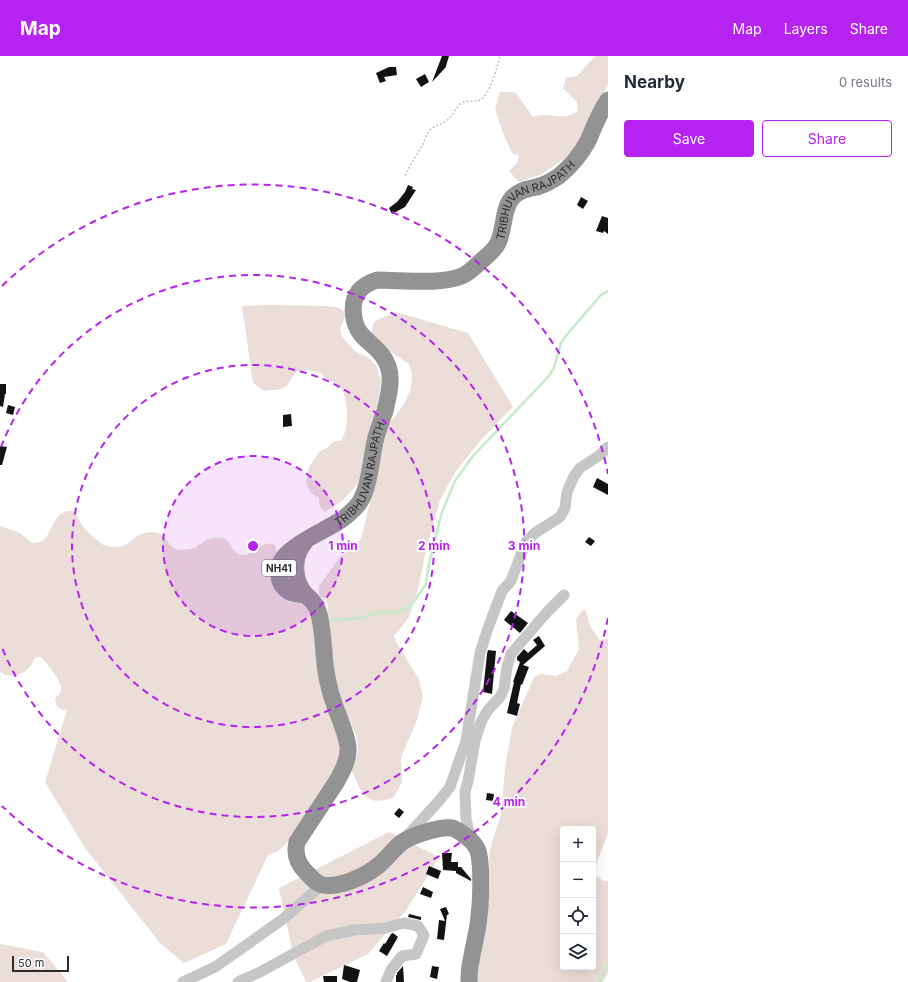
<!DOCTYPE html>
<meta charset="utf-8">
<style>
body{margin:0;font-family:Inter,sans-serif;background:#f6f6f7;color:#1f2937}
.controls{position:absolute;right:12px;bottom:12px;display:grid;overflow:hidden;border-radius:4px;box-shadow:0 4px 16px #0002}
.controls button{width:36px;height:36px;display:grid;place-items:center;padding:0;border:0;border-bottom:1px solid #e0e1e3;background:#fff;color:#1f2937;font:20px sans-serif}
.scale{position:absolute;left:12px;bottom:10px;width:57px;box-sizing:border-box;padding-left:4px;border:2px solid #2c2c2c;border-top:0;font-size:11px;line-height:14px;white-space:nowrap;color:#2c2c2c;-webkit-text-stroke:3px #fff;paint-order:stroke}
.list{margin:0;padding:0;list-style:none}
h2{display:flex;justify-content:space-between;align-items:center;height:52px;margin:0;padding:0 16px;font-size:17px}
h2 small{font-size:13px;font-weight:400;color:#747a83}
.actions{display:flex;gap:8px;padding:12px 16px}
.actions a{flex:1;padding:9px 0;border:1px solid #b622ef;border-radius:4px;text-align:center;font-size:14px;color:#b622ef}
.actions .main{background:#b622ef;color:#fff}
.icon{flex:none;width:22px;height:22px;fill:none;stroke:currentColor;stroke-width:2;stroke-linecap:round;stroke-linejoin:round}
.map{position:relative;flex:none;width:608px;height:926px;overflow:hidden}
header{display:flex;align-items:center;gap:24px;box-sizing:border-box;height:56px;padding:0 20px;background:#b622ef;color:#fff}
header strong{font-size:19px}
nav{display:flex;gap:22px;margin-inline-start:auto;font-size:14px}
main{display:flex}
aside{flex:1;background:#fff}
.map>svg:first-child{display:block}
.green{fill:#ebddd8;fill-rule:evenodd}
.lines{fill:none;stroke-linecap:round;stroke-linejoin:round}
.stream{stroke:#c2ecca;stroke-width:2.5}
.building{fill:#131313}
.path{stroke:#c0c0c0;stroke-width:1.5;stroke-dasharray:2 2;stroke-linecap:butt}
.minor{stroke:#c6c6c6;stroke-width:11}
.highway{stroke:#939393;stroke-width:17}
.ring{fill:none;stroke:#b622ef;stroke-width:2;stroke-dasharray:7 5}
.labels{text-anchor:middle;stroke-width:4;stroke-linejoin:round;paint-order:stroke}
.shield{fill:#fff;stroke:#6b6b6b;stroke-width:1}
.shield-label{font-size:10px;font-weight:bold;fill:#2c2c2c}
.street-label{font-size:11px;fill:#2c2c2c;stroke:#fff}
.centre{fill:#b622ef;stroke:#fff;stroke-width:2}
.ring-label{font-size:12px;text-anchor:middle;font-weight:bold;fill:#b622ef;stroke:#fff;stroke-width:4;stroke-linejoin:round;paint-order:stroke}
</style>
<header>
<strong>Map</strong>
<nav><a>Map</a><a>Layers</a><a>Share</a></nav>
</header>
<main>
<div class="map">
<svg width="608" height="926" viewBox="0 0 608 926">
<rect width="100%" height="100%" fill="#fff"/>
<path class="green" d="M595,0h13v29l-30,61 -17,15 -19,13 -23,8 -10,-11 8,-8 2,-7 -7,-3 -9,-20 -8,-24 5,-17h8l8,1 17,24c3,-1 6,-2 10,-2 13,0 23,5 35,-4l-1,-9 -14,-14 3,-10 11,-2z
M270,249l57,1 10,1 6,3 2,7 -5,12 2,8 13,14 14,7 8,9 4,15 -4,25 -8,30 -6,34 -6,14 -14,15 -18,12c-5,-4 -6,-7 -6,-14l-8,-5 -5,-10 2,-14 11,-17 9,-5 6,-6h7c2,-4 4,-8 5,-12 2,-11 2,-33 -6,-42 -4,-4 -8,-5 -13,-7 -3,-2 -4,-5 -7,-7 -4,-2 -16,-4 -21,-2 -7,2 -8,12 -14,16 -6,4 -13,2 -21,4l-11,-8 -11,-77z
M399,257l69,20 45,74 -33,34 -24,30 -16,29 -15,55 -7,35 -9,27 -8,11 -7,7 2,7 23,37 4,18 -6,23 -16,37 1,25 -8,15c-28,11 -32,-3 -42,-26l4,-12 2,-10 -1,-11 -12,-29 -10,-32 -6,-39 -2,-23 1,-10 -2,-6 -7,-3v-10l21,-29 21,-18 8,-33 10,-59 5,-16 20,-27 7,-16 1,-15 -3,-9 -22,-14 -16,-17 3,-11 12,-6z
M68,455c3,0 4,0 6,1 4,3 5,9 8,13 4,7 10,10 15,15 2,1 3,3 5,4 2,2 8,3 11,3 4,0 10,-1 12,-2 3,-1 5,-4 8,-6 5,-4 12,-7 19,-7 14,0 16,17 28,18 4,0 11,-1 15,-2 3,-2 6,-5 10,-7 5,-3 15,-5 20,-2 7,4 8,16 17,16 12,1 20,-17 33,-10l2,8 -3,16 36,38 31,137 -2,19 -43,72 -18,16 -10,4 -42,89 -42,19 -24,-20 -75,-95 -40,-66 22,-72c-10,-1 -11,-3 -12,-12 3,-2 6,-5 6,-8 2,-7 -15,-28 -20,-33h-4l-3,2c-4,14 -23,23 -34,12v-145l20,7 12,10c3,-1 7,0 10,-2 3,-1 2,-1 4,-4 7,-9 9,-24 22,-26z
M585,553l6,19 9,12 8,-1v194l-13,34 1,9 8,5h4v92l-3,6 -3,3h-128l16,-95 -1,-33 3,-12 9,-27 4,-47 7,-40 22,-51 7,-3 15,2 11,-5 12,-22 -3,-29 4,-7zM563,773h30v138h-30z
M389,776l50,25 -34,55 -37,42 -58,28h-4l-13,-28 -14,-66z
M0,888l43,8 25,30h-68z"/>
<g class="lines">
<path class="stream" d="M331,564l29,-2 20,-6 13,1 7,-2 7,-3 6,-5 13,-19 3,-20 13,-52 13,-31 18,-25 75,-79 6,-9 7,-25 8,-11 32,-37 7,-4
M599,926l9,-19"/>
</g>
<path class="building" d="M442,0h7l-3,10v1l-14,15z
M389,11h7l1,8 -13,2 2,4 -6,2 -4,-10z
M425,18l4,8 -8,5 -5,-8z
M408,129l5,2 -1,2 4,1 -11,17 -13,7 -3,-6 8,-6 8,-10z
M581,141l7,4 -5,8 -6,-4z
M602,160l6,2v16l-4,-3 -1,2 -7,-2z
M0,328h6v10h-1l-2,13 -3,-1z
M8,349l7,2 -2,8 -7,-2z
M291,358l1,12 -9,1v-12z
M0,390l7,1 -5,18h-2z
M597,422l11,6v11l-15,-8z
M589,481l6,4 -4,5 -6,-4z
M511,555l17,12 -8,10 -16,-13z
M539,580l6,10 -22,19 6,2 -7,18 -1,-1 -4,19 3,1 -3,12 -10,-3 7,-31h-1l7,-20 -3,-2v-3l7,-8 4,4 9,-8 -4,-5z
M488,594l8,1 -4,43 -9,-2 4,-38z
M487,737l7,1 -1,7 -7,-1z
M399,752l5,4 -5,6 -5,-4z
M442,797h10l-1,9h7v5h3l10,12v2l-15,-8v-2l-13,-1z
M429,810l12,5 -3,8 -12,-5z
M423,831l10,5 -2,6 -11,-4z
M446,851l3,7 -2,1 -3,25 -7,-1 2,-19 6,1 -5,-12z
M409,858l12,3v3l-13,-3z
M393,877l5,4 -11,19 -8,-5 5,-8 1,1 6,-10z
M344,909l16,5 -3,12h-7l-8,-3z
M403,910l1,16h-8v-7h1v-2z
M432,910l7,1 -2,12 -7,-2z
M323,920h14v6h-13z"/>
<g class="lines">
<path class="path" d="M405,120c5,-11 11,-20 17,-30 3,-5 4,-12 8,-16 5,-5 11,-5 16,-9 7,-4 9,-14 16,-18 6,-4 12,0 18,-3 10,-5 17,-33 20,-44"/>
<path class="minor" d="M407,780l31,-34 12,-15 16,-46 14,-88 8,-25 14,-37 9,-10 11,-29 4,-10 9,-9 25,-16 5,-9 2,-16 7,-16 6,-8 20,-13 8,-8
M474,785l-6,-12 -2,-11 -1,-26 3,-11 7,-40 4,-13 3,-8 6,-10 12,-13 4,-8 3,-22 4,-13 37,-43 16,-16
M183,926l32,-15 30,-21 38,-27 39,-34
M238,926l22,-10 66,-36 28,-6 32,-2 18,-5 14,3 6,9 -8,19 -14,2 -11,14 -5,12"/>
<g class="highway">
<path d="M305,486c-11,12 -12,32 -4,46 2,4 5,7 8,10"/>
<path id="s1" d="M469,926c0,-7 0,-14 2,-21 2,-12 5,-24 7,-36 1,-6 1,-12 2,-18 1,-17 2,-35 -1,-52 -1,-9 -9,-16 -16,-21 -3,-2 -7,-5 -11,-6 -12,-2 -42,8 -51,15 -8,7 -14,15 -22,22 -13,11 -39,23 -56,20 -7,-1 -12,-8 -17,-13 -8,-8 -12,-18 -9,-30l40,-61c6,-11 12,-22 11,-34 -1,-12 -9,-29 -13,-41 -6,-16 -10,-35 -11,-53 -1,-13 -2,-32 -7,-45 -3,-5 -7,-11 -12,-13 -4,-1 -9,-1 -12,-2 -8,-2 -14,-10 -14,-18 -1,-6 1,-13 4,-17 13,-16 41,-27 58,-38 5,-3 10,-8 14,-12 15,-14 16,-52 21,-71 3,-9 6,-18 9,-26 3,-14 8,-31 3,-45 -5,-15 -18,-21 -27,-32 -9,-11 -11,-32 -2,-43 5,-6 12,-9 18,-11 25,0 63,5 85,-4 7,-3 13,-9 19,-15 6,-5 13,-10 17,-18 7,-14 4,-33 14,-45 8,-9 18,-9 28,-12 6,-2 13,-6 19,-10 11,-9 22,-22 29,-35 6,-14 11,-28 20,-41"/>
</g>
</g>
<circle cx="253" cy="490" r="90" fill="#b622ef" fill-opacity=".12"/>
<g class="ring">
<circle cx="253" cy="490" r="90"/>
<circle cx="253" cy="490" r="181"/>
<path d="M1 391A271 271 0 1 1 1 589"/>
<path d="M608 562A362 362 0 0 1 2 750M2 230A362 362 0 0 1 608 418"/>
</g>
<g class="labels">
<rect class="shield" x="262" y="504" width="34" height="16" rx="3"/>
<g class="shield-label">
<text x="279" y="516">NH41</text>
</g>
<g class="street-label">
<text dy="4" stroke="none"><textPath href="#s1" startOffset="1235">TRIBHUVAN RAJPATH</textPath></text>
<text dy="4" stroke="none"><textPath href="#s1" startOffset="814">TRIBHUVAN RAJPATH</textPath></text>
</g>
</g>
<circle cx="253" cy="490" r="6" class="centre"/>
<g class="ring-label">
<text x="343" y="494">1 min</text>
<text x="434" y="494">2 min</text>
<text x="524" y="494">3 min</text>
<text x="509" y="750">4 min</text>
</g>
</svg>
<div class="controls">
<button>+</button>
<button>−</button>
<button><svg class="icon" aria-label="locate" viewBox="0 0 24 24"><circle cx="12" cy="12" r="6"/><path d="M12 2v4M12 18v4M2 12h4M18 12h4"/></svg></button>
<button><svg class="icon" aria-label="layers" viewBox="0 0 24 24"><path d="M12 4l9 5-9 5-9-5zM3 14l9 5 9-5"/></svg></button>
</div>
<div class="scale">50 m</div>
</div>
<aside>
<h2>Nearby<small>0 results</small></h2>
<ul class="list">
</ul>
<div class="actions"><a class="main">Save</a><a>Share</a></div>
</aside>
</main>
